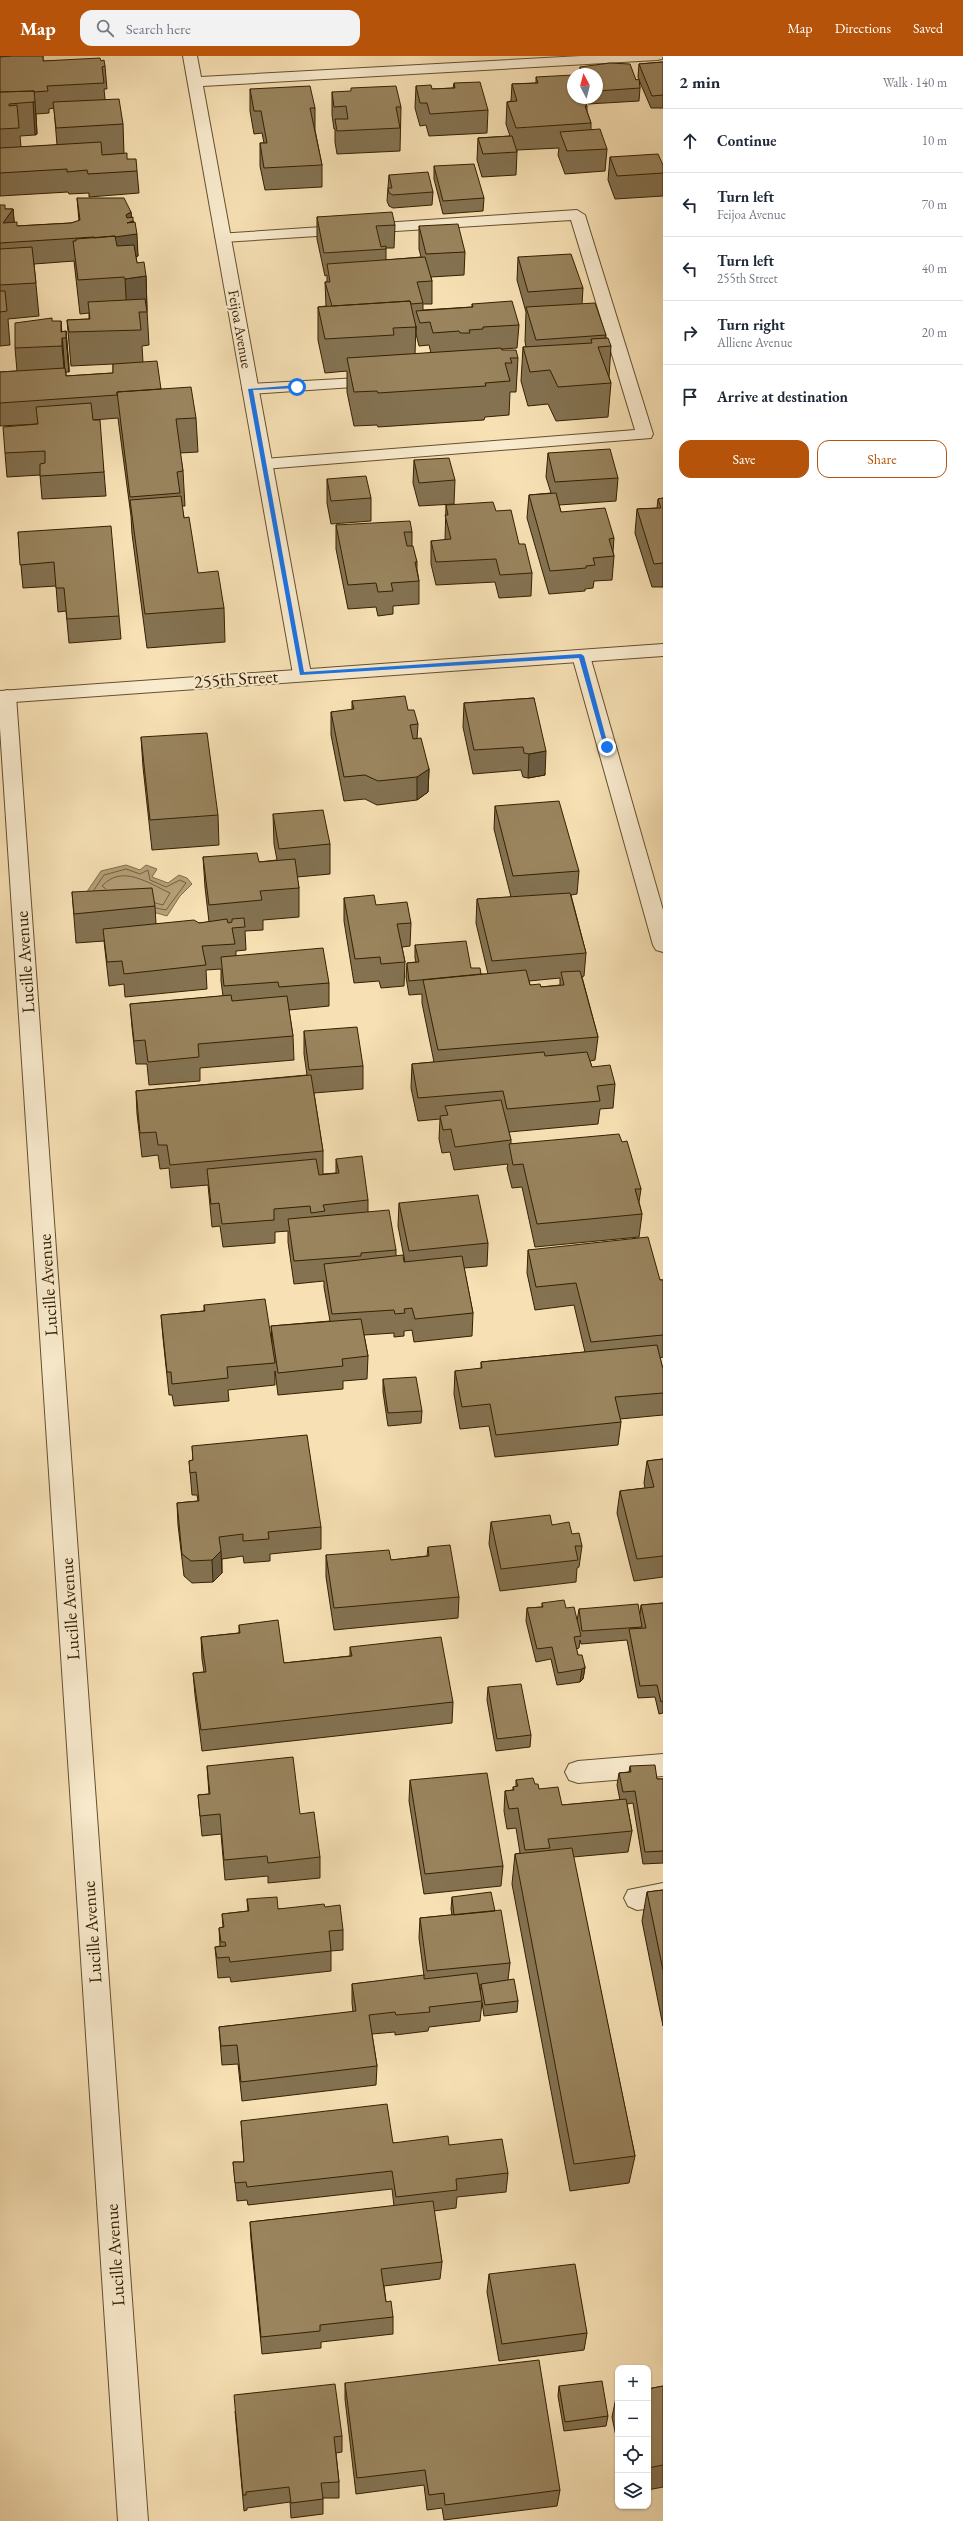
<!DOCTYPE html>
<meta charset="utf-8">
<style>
body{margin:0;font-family:"EB Garamond",serif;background:#f2f2f3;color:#1f2937}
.controls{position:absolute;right:12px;bottom:12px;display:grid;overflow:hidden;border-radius:8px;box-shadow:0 1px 3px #0004}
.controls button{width:36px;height:36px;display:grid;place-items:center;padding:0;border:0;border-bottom:1px solid #e0e1e3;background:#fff;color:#1f2937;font:20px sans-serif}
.compass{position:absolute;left:567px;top:12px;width:36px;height:36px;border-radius:50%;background:#fff;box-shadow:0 1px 3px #0004;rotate:353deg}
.stop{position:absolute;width:12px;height:12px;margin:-9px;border:3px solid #1a73e8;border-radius:50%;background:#fff}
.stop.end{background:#1a73e8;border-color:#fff;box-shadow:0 1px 4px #0008}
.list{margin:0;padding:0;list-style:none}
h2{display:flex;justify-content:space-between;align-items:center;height:52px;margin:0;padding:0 16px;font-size:17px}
h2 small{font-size:13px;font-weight:400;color:#747a83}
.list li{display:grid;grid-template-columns:26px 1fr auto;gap:12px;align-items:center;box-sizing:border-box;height:64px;padding:0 16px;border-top:1px solid #e0e1e3}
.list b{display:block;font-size:15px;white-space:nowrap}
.list p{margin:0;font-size:13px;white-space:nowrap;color:#747a83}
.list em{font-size:13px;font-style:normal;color:#747a83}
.actions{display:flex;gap:8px;padding:12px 16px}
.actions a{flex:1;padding:9px 0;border:1px solid #b45309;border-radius:12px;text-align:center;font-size:14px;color:#b45309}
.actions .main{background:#b45309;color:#fff}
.icon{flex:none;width:22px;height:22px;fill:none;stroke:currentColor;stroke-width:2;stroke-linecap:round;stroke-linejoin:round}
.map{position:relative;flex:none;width:663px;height:2465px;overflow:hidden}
header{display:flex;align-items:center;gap:24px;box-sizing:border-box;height:56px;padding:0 20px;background:#b45309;color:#fff}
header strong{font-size:19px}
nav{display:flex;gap:22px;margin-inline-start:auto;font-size:14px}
.search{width:280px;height:36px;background:#f2f2f3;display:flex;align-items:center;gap:10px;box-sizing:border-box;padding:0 14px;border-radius:12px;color:#747a83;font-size:15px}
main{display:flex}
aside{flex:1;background:#fff}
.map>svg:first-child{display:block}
.water{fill:#b49f77;stroke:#816c47}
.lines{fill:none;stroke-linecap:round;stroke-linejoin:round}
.shore{stroke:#74603c;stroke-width:1}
.service-casing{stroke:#65502d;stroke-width:2}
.minor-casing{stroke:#65502d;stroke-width:2}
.tertiary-casing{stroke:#65502d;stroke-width:2}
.service{fill:#f9ebce;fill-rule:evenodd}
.minor{fill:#f9ebce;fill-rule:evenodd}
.tertiary{fill:#f9ebce;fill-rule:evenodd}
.wall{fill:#847251;stroke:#352000;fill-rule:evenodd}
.shaded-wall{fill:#6b5c42;stroke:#352000}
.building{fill:#99845e;stroke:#352000}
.route{fill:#1a73e8}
.labels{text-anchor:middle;stroke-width:4;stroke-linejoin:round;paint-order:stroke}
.far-street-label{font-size:15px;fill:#352000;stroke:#f9ebce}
.street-label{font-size:18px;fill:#352000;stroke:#f9ebce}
</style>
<header>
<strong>Map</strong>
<div class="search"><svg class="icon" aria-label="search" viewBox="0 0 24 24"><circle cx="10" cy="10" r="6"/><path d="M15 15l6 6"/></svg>Search here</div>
<nav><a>Map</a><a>Directions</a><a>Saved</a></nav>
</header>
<main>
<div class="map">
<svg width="663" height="2465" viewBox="0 0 663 2465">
<rect width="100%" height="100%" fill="#f6e0b4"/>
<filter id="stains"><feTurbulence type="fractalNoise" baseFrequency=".005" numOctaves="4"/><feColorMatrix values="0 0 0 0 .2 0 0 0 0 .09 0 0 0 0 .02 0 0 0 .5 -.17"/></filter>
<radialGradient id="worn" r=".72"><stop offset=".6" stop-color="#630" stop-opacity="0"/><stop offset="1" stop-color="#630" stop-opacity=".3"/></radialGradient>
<path class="water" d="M126,809l14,5 6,-5 11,4 -5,8 16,6 11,-8 8,3 5,6 -12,12 -13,20 -81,-23 15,-22z"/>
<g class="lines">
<path class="shore" d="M106,833l-4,-3c20,-22 46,-3 68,7l-7,12 -8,-2
M94,834l10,-15 22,-6 14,5 8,-4 2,10 16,7 14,-7 6,3 -20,27 -10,-2"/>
<defs>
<path id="service" d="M577,154l8,5 68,219 -2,4 -387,31 -6,-1 -2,-4 2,-4 6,-1 371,-29 -64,-210 -348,22 -5,-2 -3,-3 3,-3z
M377,321l6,2 2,3 -2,3 -133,9 -8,-5 8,-5z
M663,1698v22l-85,7 -9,-3 -4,-8 4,-8 9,-3z
M663,1827v24l-26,3 -9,-4 -4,-8 4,-8z"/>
<path id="minor" d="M183,0h14l4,21 380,-21h82l-1,3 -5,1 -454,26 108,588 -3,4h-12l-3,-4z
M581,594l6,2 3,4 73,254v42l-7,-2 -3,-5 -81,-289 3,-4z
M7,634l6,2 3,4 132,1825h-30l-118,-1793v-35z"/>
<path id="tertiary" d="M663,588v12l-663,47v-12z"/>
</defs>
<use href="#service" class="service-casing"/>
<use href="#minor" class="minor-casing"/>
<use href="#tertiary" class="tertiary-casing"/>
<use href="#service" class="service"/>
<use href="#minor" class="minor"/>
<use href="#tertiary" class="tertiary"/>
</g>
<path class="wall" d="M0,0h43v5h58l4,5 2,23h-3l1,10 18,25 1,30 3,5 10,12 2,22 -50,4v-4l-20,1 -1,-2 -68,4zM54,52l3,37 -36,2 -1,-11 15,-1 2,-1 -1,-20 13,-1v-4z
M663,6v46h-12l-12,-28 1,8 -1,13 -51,3 -2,-6h11v-24h-18l1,-7 56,13 3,-1 -1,-2 1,-13z
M536,21l51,29v5l4,12v7l16,19 -2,22 -40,3 -7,-19 1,-7 -42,2v2l-1,23 -34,2 -5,-17 1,-22 32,-2 -4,-12 1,-22 4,-1 1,-17 24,-1z
M454,27l34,27 -1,23 -58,3 -3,-11 -6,1 -5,-18 1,-22 16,3 21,-1z
M250,33l65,19v22l7,35v22l-57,3 -5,-24v-23h4l-2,-10 -8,1 -4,-23z
M332,36l69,15 -1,44 -63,3 -2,-12v-13h-1l-2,-14z
M610,101l53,8v31l-48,3 -7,-19z
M434,110l50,32 -1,13 -40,3 -9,-35z
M389,119l44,17 -1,13 -39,3 -4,-2 -2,-5z
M77,142l54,14v5l3,6 4,33 -2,1 1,6 9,13 1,34 2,35 -7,1 1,16 18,27 35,29 2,34 -18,1 3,18 2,35h-3l2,12 14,55 26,35 1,34 -78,6 -15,-114 -1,-18 -12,-90 -1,-8 -25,2 11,52 2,24 -64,3 -2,-24 -33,2 -2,-24 33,-29 -38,2v-54l17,-1 -2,-23 37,-27 10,11 4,-1 3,41h-3v4l47,-3v-9l-42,2 -4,-46 22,-1v-6l-9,1 -6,-53 -40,3 5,52 -31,3 2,26 -10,1v-141l5,4h8l1,13 3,4 54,-3 8,-2z
M317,161l78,8 -1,23h-8v12l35,-3 -2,-8v-23l46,26 -1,23 -33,2 1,4v23h-9v6l49,-3v-3l47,21 -2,23 -15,1v1l16,8 -2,34h-6l-1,23 -24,2 -1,3 -106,7 -1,-2 -23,1 -7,-34v-21l-22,2 -7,-33v-33l8,-1 -1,-24h2v-7l-2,1 -8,-37zM416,270v8l3,12 10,-1 2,8 -16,1z
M518,201l65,31 -1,16 24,31 -1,3 6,8 -2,31 2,6 -3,34 -52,4 -8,-17 -20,2 -7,-25 2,-34h3l-1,-6 1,-29 -9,-32z
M548,397l70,25 -2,23 -57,4 2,7 53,26 -1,14 1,4 -2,24 -18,1 -1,7 -8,1v2l-36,3 -22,-76 2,-23 22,-2 -5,-16z
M414,404l41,20 -1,24 -35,2 -6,-23z
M327,423l44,19v23l-40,3 -4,-21z
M663,442v89h-11l-17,-54 2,-24 20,-1 1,-9z
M446,449l50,6 23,33 13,29 -1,23 -32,2 -4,-16 -59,3 -5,-21v-23l14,-1z
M336,469l76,7v14l5,16v7l2,12v23l-26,2v8l-15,2 -2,-9 -28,2 -12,-60z
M18,476l101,84 2,23 -52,4 -3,-32 -8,1 -2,-26 -33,2z
M534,642l11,77 -17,3 -5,-1 -2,-7 -48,4 -10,-47 1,-24z
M352,645l56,9 10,14 -1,15 12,30 -1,23 -11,8 -40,5 -12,-6 -21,2 -13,-66v-23l21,-2z
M141,681l77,78 1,30 -67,5 -9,-83z
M495,750l84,65 -2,23 -6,1 15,58 -2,23 -2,1 16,60 -3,23 -5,1 2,6 23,17 -2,24 -13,1 -2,15 -89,8 2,8v4l111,-2 19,47 -2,13 3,12 -3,23 -104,10 -13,-60 -10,1 -5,-20 1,-4 -54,6 -4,-18 -8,1 -3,-14 1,-20 -22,2 -7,-33 1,-24 22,-2 -12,-59v-9l-13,1 -3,-18 1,-14 9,-1 -1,-4v-13l56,23 10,6h7l-12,-51 1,-24 34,-2 -17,-68zM560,922v7l-19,2 -11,-2 -1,-4z
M273,758l57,30v30l-33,3 2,11v29l-36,3v10l-18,1 1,19 -10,1v5l93,27v23l-40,4 4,26 1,24 -94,8v13l-51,4 -2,-21h-11l-4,-37 -2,-23 93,-8 -2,-15v-12l-15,1 1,19 -82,8 -1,-13 -15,2 -5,-45 -28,2 -4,-51 83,14 1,18 43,-1 10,-1 -4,-35 -2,-30 56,5 18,-2 -3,-16z
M344,842l32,7 35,18 -1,23 -8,1 3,15 -1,24 -23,2 -2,-7 -25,2 -10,-62z
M304,975l59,35v23l-49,4 9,58v23l13,-1v-14l32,41v12l28,38v5l8,7h1l-7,-36 1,-23 89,40 -1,23 -23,2 9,45 -1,23 -58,6 -2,-12 -8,1v5l-10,1v-4l-30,2 4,21 -1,23 -24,2v8l-65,6 -3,-24v14l-47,5 1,11 -55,5 -2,-11h-3l-6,-57 -2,-23 43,-4v-6l68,38 -1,-17 59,-5 -6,-34v-6l-30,3 -6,-42v-11l-13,1v11l-52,4 -3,-21 -8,1 -4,-42 -37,3 -2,-20 -9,1 -2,-14 -16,2 -5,-43 -1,-23 171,-16 -3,-21z
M528,1194l132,30h3v77l-3,1 3,11v46l-43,4 1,3 -3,23 -123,12 -6,-31 -29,3 -6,-35 1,-23 26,-2v-7l104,-10 -11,-47 -39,5 -8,-37z
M383,1323l39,32 -1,12 -33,3 -5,-34z
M192,1390l129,81v22l-51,5v7l-26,2 -1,-7 -21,3v14l-9,9 -21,1 -8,-7 -6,-51 -1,-22 21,-2 -1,-6h-5l-1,-12 -2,-22 4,-1z
M663,1403v118l-29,4 -17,-68 3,-22 25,-3 -1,-5 3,-22z
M491,1466l61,3 20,9 10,12 -3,21 -2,1 -1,14 -76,9 -11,-47z
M428,1491l31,50 -1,21 -124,12 -8,-53v-22l65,5 36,-4z
M542,1547l24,5 11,13 2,-12 61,5 1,-9 22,-2v110l-4,1 -4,-17 -17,1 -11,-58 -46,4 -1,-4 -1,8 -3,1 2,6 7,12 -2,12 -3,3 -23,3 -6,-26 -15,3 -10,-41 1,-13 15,-1z
M239,1569l45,38 66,-7v-9l103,55 -1,21 -250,28 -7,-56 -2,-22 11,-1 -2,-13 -1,-22 38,-4z
M488,1631l43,48 -1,12 -34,4 -9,-51z
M207,1710l93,48 20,43v21l-52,5v-7l-43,4 -4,-46 -19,2 -4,-41 11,-1z
M630,1710l27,13h6v84l-20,1 -10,-61 -6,1 5,27 -4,21 -55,5 62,299 -6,27 -59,8 -58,-307 3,-30 5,-1 -4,-25 -9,1 -3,-18 1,-20 8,-1v-3h3v-7l19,4 4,5 23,16 58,-5 -3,-15 2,-12 10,-1z
M410,1724l93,86 -2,20 -77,8 -15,-93z
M663,1834v136l-21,-105 5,-29z
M452,1841l43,14 15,52 -2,17 10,21 -1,11 -33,4 -2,-14 -2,19 -51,6 -1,4 -33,4v-3l-23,2 5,32 -1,19 -134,16 -4,-37 -16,1 -3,-38 134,-15 -1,-9v-19l72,-8 -5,-38 1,-20 32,-3 -1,-6zM479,1929h2l-1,9z
M247,1843l31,10 47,-2 18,23v20l-12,1v20l-100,11 -1,-5 -12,1 -3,-31 5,-1 -1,-18 4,-1 -1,-13 26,-3z
M241,2065l152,22 56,2 59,28 -2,19 -49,5 -1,11 -22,3 8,51 -2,17 -56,7 2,16 7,15v17l-72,8v6l-59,6 -11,-114 -1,-18 144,-16 -2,-17 -144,16 -1,-5 -10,1 -4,-39h11z
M489,2218l98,59 -3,17 -85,11 -12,-69z
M345,2327l215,107 -3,16 -113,14 -2,-12 -15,2 -3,-25 -68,9 -11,-95z
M559,2330l49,30 -2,10 -42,5 -6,-35z
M663,2330v101l-15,3v-101z
M617,2337h1v53l-6,-29z
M235,2355l107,25v16l-6,1 3,29v16h-16v16l-32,4 -1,-16 -43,6v2l-3,1z"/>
<path class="shaded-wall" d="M35,45l2,33 -2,1 -2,-33z
M13,153l2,22 -12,-8z
M131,156l1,10 1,-1 1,13h3l1,22 -31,6 -2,-23 21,-24z
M146,220l1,34 -20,3 -2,-34z
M61,265l4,51v7l-3,-33z
M66,275l3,34v7l-3,-34z
M546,695l-1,24 -17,3 1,-24z
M429,713l-1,23 -11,8v-23z
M221,1495l1,22 -9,9 -1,-22z
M585,1611l-2,12 -3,3 2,-13z"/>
<path class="building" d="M12,0h31v5l57,-3 1,3 3,-1 1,6 -3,1 2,16 -57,3 1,5 -14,1v-1l-34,1v-35z
M663,6v33l-11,1 -13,-32z
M610,7l20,1 6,16 3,-1 1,9 -43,3v-17h-14l-3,-7z
M573,19v23h11l3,8h-2l6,17 -75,5 -9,-26 10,-1 -5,-17 26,-1 -2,-6z
M480,26l8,28 -58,4 -3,-11h-7l-4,-17 15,-1 1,4 23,-1 -1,-5z
M310,30l5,22h-5l12,57 -58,3 -4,-25h7l-6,-32h-7l-4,-22z
M396,30l5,21h-5l4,21 -63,3 -2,-12h13l-2,-13 -12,1 -2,-15 19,-1v-3z
M34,35l1,10 -2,1 -24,2v2l8,-1 2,23 -19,1v-37z
M119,43l4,25 -67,4 -3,-26z
M600,73l7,20 -40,2 -7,-19z
M512,80l5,16 -34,2 -5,-16z
M101,86l1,13 25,-2v6h9l1,12 -49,3 -1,-4 -20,2v-3l-67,4v-25z
M658,98l5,11v8l-46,3 -7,-19z
M474,108l10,34 -41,3 -9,-35z
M428,116l5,20 -40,3 -4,-2 -1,-5h4l-3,-13z
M77,142h47l7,14 -5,3 1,3 6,-1v4l-6,2 8,-1 2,12 -22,3v-1l-21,2v-1l-94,6v-38h5v4h8l-10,14 14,-1v4l54,-3 9,-3z
M392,156l3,13 -19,1 5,21 5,-1v3l-62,4 -7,-36z
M458,168l7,28 -39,2 -7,-28z
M115,180l2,10 17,-1 3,18 7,-1 2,14 -21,3 -1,-2 -46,3 -5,-39h3v-2z
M32,191l4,36 -36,2v-36z
M571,198l12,34 -55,4 -10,-35z
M425,201l7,24 -15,1 6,21 -12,1 -1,-3 -78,5 -7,-24h5l-3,-18z
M0,235h5l2,20 -7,1z
M145,243l2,13h-8l2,18 -72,2 -2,-12 23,-1 -2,-17z
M410,245l6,26 -23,1 1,7 -69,4 -7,-32z
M512,245l7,24 -36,2v2l-14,1 1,3h-10l-1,-2 -26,2 -3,-11 -10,1 -4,-12 57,-4 -1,-3z
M595,247l11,32 -70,5 -10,-33z
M52,262v3h9v11l5,-1v7h-4v8l-47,2v-25z
M608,282l3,8 -13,1 13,36 -53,4 -8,-17 -20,2 -7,-25 69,-4 -1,-4z
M501,292l1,2h14l2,8h-8l2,5h-7l5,18 -25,2 1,3 -108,7 -1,-2 -23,1 -7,-34z
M157,305l4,28 -44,3v3l-117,8v-31l65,-4 1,8 47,-3v-9z
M191,331l5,31 -20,1 7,52 -6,1 3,21 -50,4 -13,-105z
M91,347l2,17h7l4,52 -64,4v-12l5,-1v-12l-40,2 -2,-26 35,-3 -2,-17z
M610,393l8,29 -63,4 -7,-29z
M449,402l6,22 -36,3 -5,-23z
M366,420l5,22 -40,3 -4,-22z
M556,437l5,19 44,-4 9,30 -5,1 5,17 -21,2 2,7 -9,1v2l-36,3 -21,-76z
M181,440l3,22 5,-1 9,56 20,-2 6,37 -79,6 -15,-114z
M663,442v65l-9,1 -17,-55 24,-1 -3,-9z
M493,446l3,9 15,-1 8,34h6l7,29 -32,2 -4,-16 -60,3 -5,-21 20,-2 -6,-24h3l-2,-10z
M410,465l2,11h-8l3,14h6l4,16h-2l4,19 -28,2 2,8 -15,1 -2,-9 -28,2 -12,-60z
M111,470l8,90 -52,3 -3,-31h-8l-2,-26 -34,3 -2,-33z
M405,640l3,14h6l4,14 -8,1 3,14 8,-1 8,31 -12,8 -39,4 -13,-6 -21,2 -13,-65 23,-3 -2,-8z
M534,642l12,53 -17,3 -5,-1 -1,-6 -49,3 -10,-47z
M207,677l11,82 -68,5 -9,-83z
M559,745l20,70 -66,5 -18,-70z
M323,754l7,34 -51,5 -6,-35z
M257,797l2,9 36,-3 4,29 -39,3 2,9 -53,5 -6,-48z
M152,832l3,18 -81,8 -2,-22z
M570,837l16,60 -94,8 -15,-62z
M374,839l2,10 31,-3 4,21 -14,1 8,38 -24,2 -1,-7 -25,2 -11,-61z
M244,862l1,9 -13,1 3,16 -33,2 4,19 -82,9 -2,-13 -15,1 -4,-33 91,-9 5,3 28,-4 1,4 4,-1v-3z
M466,885l5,27h9l1,6 -72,7 -2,-18 12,-1 -4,-17z
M323,892l6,35 -50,4 -1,-5 -54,4 -3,-29z
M526,914l4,15 10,-1 1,3 23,-2 -3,-13 19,-1 18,66 -160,13 -15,-70z
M231,939l1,6 55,-5 6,40 -95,8 1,13 -51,5 -3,-22 -11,1 -4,-37z
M357,971l6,39 -54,4 -5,-39z
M544,996l1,4 42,-4 5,15 18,-2 5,19 -18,2 3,15 -93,8 -4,-18 -85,7 -6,-34z
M311,1019l12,76 -153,14 -3,-20h-9l-2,-13 -16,1 -4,-42z
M501,1044l10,40 -56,7 -4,-18 -8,1 -3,-14 8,-1 -3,-9z
M619,1078l3,8 5,-1 14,48h-6l7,25 -105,10 -14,-60 -10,1 -4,-21z
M362,1100l6,44 -45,5 2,6 -14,2 -1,-7 -36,3v11l-52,4 -3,-21 -8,1 -4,-35 109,-10 3,16 20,-2 -3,-14z
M478,1139l10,48 -79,8 -10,-48z
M389,1154l7,40 -35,3v3l-67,5 -6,-42z
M648,1181l12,43h3v55l-72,7 -15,-59 -40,4 -8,-37z
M403,1199l1,7 58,-6 11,57 -58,6 -3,-11 -8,1 1,4 -10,1 -1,-4 -62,4 -8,-50z
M265,1243l10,64 -48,4 1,11 -56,6 -1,-12h-4l-6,-57 44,-4 -1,-6z
M361,1263l7,37 -26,3 1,7 -65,7 -7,-47z
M657,1289l6,24v24l-48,4 6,25 -125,13 -6,-31 -28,3 -7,-36 27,-3 -1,-6z
M416,1321l6,34 -34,2 -5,-34z
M307,1379l14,92 -53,5 1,7 -26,2v-7l-24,3 2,14 -9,9 -21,1 -9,-7 -5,-51 22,-2 -3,-29 -6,1 -1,-12 4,-1 -1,-14z
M663,1403v97l-26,3 -17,-68 34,-4 -7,-26z
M550,1459l2,10 17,-3 3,12 7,-1 3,13h-7l3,14 -77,9 -10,-47z
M450,1489l9,52 -125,11 -8,-53 63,-5 2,10 38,-4 -1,-9z
M564,1544l2,8 8,-1 7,29 -7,1 4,18h4l3,12 -3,2 -24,4 -6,-26 -15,2 -10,-41 16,-1 -1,-4z
M663,1547v98l-2,1 -4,-17 -17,1 -11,-57 17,-1 -5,-23z
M638,1548l4,23 -60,4 -3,-22z
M278,1564l6,43 68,-7 -2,-9 91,-10 12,65 -252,28 -8,-57 13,-1 -5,-35 39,-4 -1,-8z
M521,1628l10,51 -34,4 -9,-52z
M293,1701l7,57 14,-2 6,45 -52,6 -1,-7 -43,4 -4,-46 -20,2 -2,-21 12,-1 -3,-28z
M655,1709l2,14h6v72l-18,1 -10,-61 -12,1 -4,-19 12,-1 -1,-6z
M487,1717l16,93 -78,8 -15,-94z
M533,1722l2,6h3l1,5 19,-2 4,18 64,-6 6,32 -84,8 2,9 -25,2 -7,-42 -9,1 -4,-18 9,-1 -1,-3 5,-1 -2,-6z
M572,1792l63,308 -61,8 -59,-310z
M663,1834v80l-16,-78z
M491,1836l4,19 -41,4 -2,-18z
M277,1841l1,12 46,-5 1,3 15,-2 3,25 -14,1 2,20 -101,11 -1,-5 -12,1 -2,-11 11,-1 -1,-4h-4l-2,-14 5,-1 -2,-13 27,-3 -2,-12z
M501,1854l9,53 -83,8 -7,-53z
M477,1917l5,28 -53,6 1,5 -34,3 -1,-3 -26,3 8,51 -136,16 -4,-37 -16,1 -2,-19 137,-16 -4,-27 72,-9v4z
M514,1923l4,22 -33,4 -4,-21z
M387,2048l6,39 55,-7 1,9 53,-6 6,34 -52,6 1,11 -61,7 -4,-26 -145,16 -1,-5 -11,1 -2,-21h11l-3,-41z
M433,2145l9,61 -61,7 5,33 5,-1 2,16 -73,8v6l-59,6 -11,-115z
M575,2208l12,69 -85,11 -13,-70z
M539,2304l21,130 -115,15 -1,-12 -15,2 -4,-25 -68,8 -12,-95z
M602,2325l6,35 -43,6 -6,-36z
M335,2328l7,52 -8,1 5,45 -18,1 2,16 -32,4 -2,-16 -43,5v3h-3l-9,-100z
M663,2330v79l-15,3v-79z"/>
<path class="route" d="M297,329l1,3 -45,2 51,282 277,-18 3,2 25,93 -5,-2 -25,-89 -279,17 -52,-286z"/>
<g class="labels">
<g class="far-street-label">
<text transform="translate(240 273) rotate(80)" y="5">Feijoa Avenue</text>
</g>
<g class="street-label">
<text transform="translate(236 623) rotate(-4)" y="6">255th Street</text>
<text transform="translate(25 906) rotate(-94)" y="6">Lucille Avenue</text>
<text transform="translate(48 1229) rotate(-94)" y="6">Lucille Avenue</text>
<text transform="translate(70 1553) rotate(-94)" y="6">Lucille Avenue</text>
<text transform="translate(92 1876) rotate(-94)" y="6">Lucille Avenue</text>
<text transform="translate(115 2199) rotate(-94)" y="6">Lucille Avenue</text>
</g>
</g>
<rect width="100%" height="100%" filter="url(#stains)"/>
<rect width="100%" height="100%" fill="url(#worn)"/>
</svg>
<div class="controls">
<button>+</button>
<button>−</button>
<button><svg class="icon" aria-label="locate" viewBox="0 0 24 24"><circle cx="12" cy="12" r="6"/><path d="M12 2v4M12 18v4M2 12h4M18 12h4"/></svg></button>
<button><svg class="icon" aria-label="layers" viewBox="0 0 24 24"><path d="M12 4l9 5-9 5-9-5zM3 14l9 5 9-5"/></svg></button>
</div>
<svg class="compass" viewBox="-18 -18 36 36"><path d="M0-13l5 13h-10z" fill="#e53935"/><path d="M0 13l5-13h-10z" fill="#747a83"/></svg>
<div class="stop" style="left:297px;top:331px"></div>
<div class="stop end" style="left:607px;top:691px"></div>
</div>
<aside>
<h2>2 min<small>Walk · 140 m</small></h2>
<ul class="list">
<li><svg class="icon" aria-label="ahead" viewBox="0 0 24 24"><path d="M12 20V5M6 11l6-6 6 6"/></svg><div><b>Continue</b></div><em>10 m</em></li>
<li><svg class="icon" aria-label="left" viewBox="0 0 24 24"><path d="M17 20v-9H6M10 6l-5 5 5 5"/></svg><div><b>Turn left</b><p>Feijoa Avenue</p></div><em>70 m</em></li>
<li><svg class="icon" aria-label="left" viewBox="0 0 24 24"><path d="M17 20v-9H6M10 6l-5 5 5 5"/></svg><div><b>Turn left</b><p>255th Street</p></div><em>40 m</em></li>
<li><svg class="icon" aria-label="right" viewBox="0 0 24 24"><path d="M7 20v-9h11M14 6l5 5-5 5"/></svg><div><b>Turn right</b><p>Alliene Avenue</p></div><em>20 m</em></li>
<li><svg class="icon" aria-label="arrive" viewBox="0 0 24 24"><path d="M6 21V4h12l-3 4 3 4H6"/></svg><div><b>Arrive at destination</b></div></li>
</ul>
<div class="actions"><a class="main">Save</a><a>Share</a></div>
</aside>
</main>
